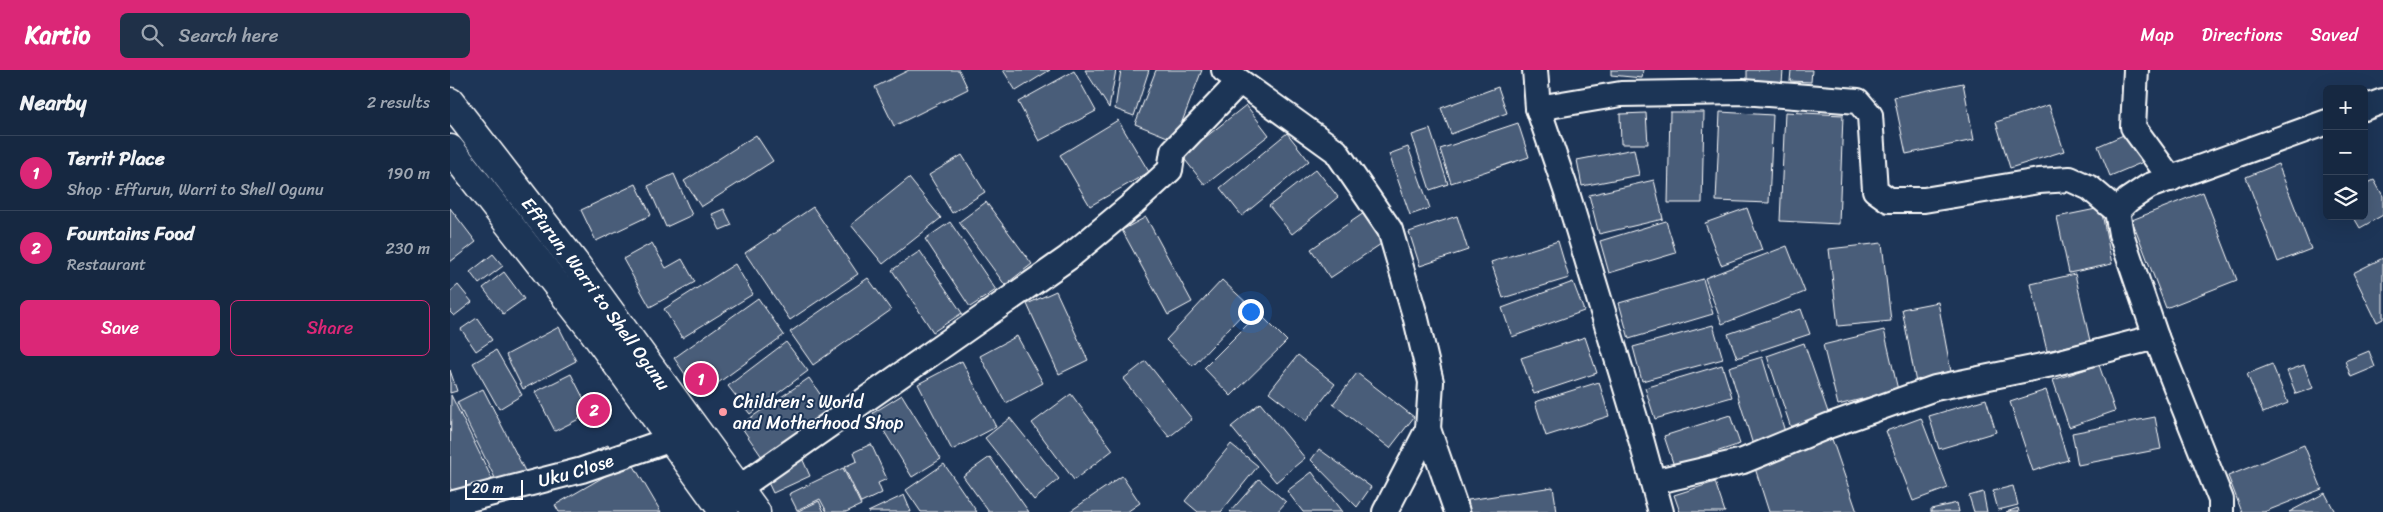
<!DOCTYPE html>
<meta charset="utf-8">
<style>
body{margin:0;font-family:Sriracha,sans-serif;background:#1f3048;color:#f1f3f6}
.controls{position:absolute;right:15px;top:15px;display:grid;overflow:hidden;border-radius:8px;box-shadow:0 5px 20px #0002}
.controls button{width:45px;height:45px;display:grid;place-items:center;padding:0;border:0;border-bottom:1px solid #35445a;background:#162841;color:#f1f3f6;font:25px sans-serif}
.scale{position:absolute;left:15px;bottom:12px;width:58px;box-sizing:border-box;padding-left:5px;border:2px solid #fff;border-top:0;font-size:14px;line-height:18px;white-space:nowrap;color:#fff;-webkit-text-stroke:4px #1d3557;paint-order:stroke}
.you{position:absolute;left:800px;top:241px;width:18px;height:18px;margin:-12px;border:4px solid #fff;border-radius:50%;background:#1a73e8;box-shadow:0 0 0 8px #1a73e833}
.badge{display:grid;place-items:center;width:32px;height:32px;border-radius:50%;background:#db2777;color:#fff;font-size:16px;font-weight:700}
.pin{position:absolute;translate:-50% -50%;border:2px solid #fff;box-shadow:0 1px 5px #0006}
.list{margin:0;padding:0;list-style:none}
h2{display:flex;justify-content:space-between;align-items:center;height:65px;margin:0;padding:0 20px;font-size:21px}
h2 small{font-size:16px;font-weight:400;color:#9ea6b1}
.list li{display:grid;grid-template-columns:32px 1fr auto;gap:15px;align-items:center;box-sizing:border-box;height:75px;padding:0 20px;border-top:1px solid #35445a}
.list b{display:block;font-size:19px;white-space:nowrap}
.list p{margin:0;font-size:16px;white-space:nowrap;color:#9ea6b1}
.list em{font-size:16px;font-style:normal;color:#9ea6b1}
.actions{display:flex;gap:10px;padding:15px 20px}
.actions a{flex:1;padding:11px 0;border:1px solid #db2777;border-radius:8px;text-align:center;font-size:18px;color:#db2777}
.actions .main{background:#db2777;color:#fff}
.icon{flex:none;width:28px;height:28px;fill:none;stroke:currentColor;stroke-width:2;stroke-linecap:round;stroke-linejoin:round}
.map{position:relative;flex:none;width:1933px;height:442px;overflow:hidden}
header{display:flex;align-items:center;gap:30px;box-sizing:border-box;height:70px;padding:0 25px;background:#db2777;color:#fff}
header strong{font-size:24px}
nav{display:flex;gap:28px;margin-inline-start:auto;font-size:18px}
.search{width:350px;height:45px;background:#1f3048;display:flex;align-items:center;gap:12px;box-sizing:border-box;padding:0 18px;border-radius:8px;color:#9ea6b1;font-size:19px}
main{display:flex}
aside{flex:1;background:#162841}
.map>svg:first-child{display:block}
.building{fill:#4a5d79;stroke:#fff}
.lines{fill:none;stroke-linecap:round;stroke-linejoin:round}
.minor-casing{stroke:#fff;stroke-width:28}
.major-casing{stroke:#fff;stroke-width:31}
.minor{stroke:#1d3557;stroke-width:24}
.major{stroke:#1d3557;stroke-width:28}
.poi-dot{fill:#ff9aa2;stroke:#1d3557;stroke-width:2}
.labels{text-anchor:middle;stroke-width:4;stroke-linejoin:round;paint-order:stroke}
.street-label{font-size:18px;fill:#fff;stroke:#1d3557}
.poi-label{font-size:18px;fill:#fff;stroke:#1d3557;text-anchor:start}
</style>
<header>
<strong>Kartio</strong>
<div class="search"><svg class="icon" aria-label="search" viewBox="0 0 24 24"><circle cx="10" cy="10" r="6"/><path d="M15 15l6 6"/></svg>Search here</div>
<nav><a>Map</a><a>Directions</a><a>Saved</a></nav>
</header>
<main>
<aside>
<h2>Nearby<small>2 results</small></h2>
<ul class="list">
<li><span class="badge">1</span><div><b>Territ Place</b><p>Shop · Effurun, Warri to Shell Ogunu</p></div><em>190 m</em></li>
<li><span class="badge">2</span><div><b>Fountains Food</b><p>Restaurant</p></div><em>230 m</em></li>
</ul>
<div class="actions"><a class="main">Save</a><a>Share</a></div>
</aside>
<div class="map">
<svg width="1933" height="442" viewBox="0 0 1933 442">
<rect width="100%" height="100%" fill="#1d3557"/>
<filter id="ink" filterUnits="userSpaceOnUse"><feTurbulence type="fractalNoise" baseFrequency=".02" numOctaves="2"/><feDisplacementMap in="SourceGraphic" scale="10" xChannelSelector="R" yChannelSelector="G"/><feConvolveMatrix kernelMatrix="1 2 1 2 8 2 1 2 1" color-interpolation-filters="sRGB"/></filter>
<g filter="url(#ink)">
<path class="building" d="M459,0h50l9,19 -74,37 -19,-39z
M553,0h47l-34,21z
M635,0h31l-7,38z
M671,0h28l-15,46 -19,-7z
M706,0h46l-27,70 -40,-16z
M1161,0h32l-1,8 -31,-3z
M1297,0h36l-1,13 -35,-2z
M1341,0h21l-1,12 -21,-1z
M624,1l22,40 -57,30 -21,-39z
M1513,13l11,57 -68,14 -12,-57z
M1048,17l9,26 -56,21 -10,-26z
M796,35l23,30 -64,50 -23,-29z
M1599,35l15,46 -54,17 -14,-46z
M1220,42h34l-2,91h-34z
M1270,42l53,3 -4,88 -53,-2z
M1335,42l58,3 -4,109 -59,-3z
M1196,43l2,31h-27l-1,-30z
M668,50l31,52 -59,34 -30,-51z
M1068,53l11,34 -78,26 -11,-34z
M980,59l18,55 -18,6 -18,-55z
M1685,60l13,30 -38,16 -12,-30z
M837,63l22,28 -67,55 -22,-28z
M306,65l17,26 -72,46 -17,-26z
M958,77l22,61 -20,7 -21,-61z
M1184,79l5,26 -57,11 -5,-26z
M512,85l23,37 -33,21 -23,-38z
M1828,94l33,85 -33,13 -32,-85z
M866,99l22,28 -46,37 -23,-28z
M224,104l18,41 -26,12 -18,-41z
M459,108l32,40 -58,46 -32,-39z
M1204,110l9,39 -64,15 -10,-39z
M1924,110l9,16v19l-23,13 -7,-12h11v-31z
M186,114l15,31 -55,26 -15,-31z
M1753,122l34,88 -71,28 -34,-88z
M536,132l46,62 -27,21 -46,-63z
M363,137l45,67 -68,46 -45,-67z
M0,138l26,34 -26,20z
M1297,138l15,42 -41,15 -16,-42z
M1651,138l11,56 -43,9 -12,-56z
M274,139l8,16 -12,5 -8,-16z
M914,143l20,29 -54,36 -19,-29z
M1007,146l11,34 -48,16 -11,-34z
M696,147l46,85 -24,13 -46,-85z
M1216,151l10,32 -67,20 -9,-32z
M500,152l46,68 -26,17 -45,-68z
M1108,171l11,37 -66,20 -12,-36z
M202,173l14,25 16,-9 13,23 -45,25 -27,-48z
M1432,173l9,78 -53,5 -9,-77z
M1337,176l18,46 -83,32 -17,-46z
M470,181l42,62 -29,19 -41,-62z
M43,184l10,12 -24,18 -9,-12z
M1933,188v61l-6,3 -24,-49z
M285,194l18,30 -71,44 -18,-29z
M54,202l20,27 -21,15 -20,-26z
M1625,204l15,67 -43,10 -16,-67z
M418,208l23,32 -78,55 -23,-33z
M1253,209l10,35 -84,25 -10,-36z
M772,210l28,26 -57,60 -27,-26z
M1123,212l11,29 -72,26 -10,-29z
M8,215l14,17 -18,14 -4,-4v-20z
M606,221l32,69 -29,14 -32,-70z
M308,228l26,37 -84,61 -26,-38z
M1488,232l14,75 -36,6 -14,-74z
M1351,239l9,25 -73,24 -9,-24z
M809,243l28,28 -56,55 -27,-28z
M27,248l15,22 -16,11 -15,-22z
M1263,255l10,34 -81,22 -9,-34z
M109,257l17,34 -53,28 -17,-34z
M1434,260l14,60 -60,15 -15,-60z
M567,266l26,47 -37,20 -26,-47z
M1135,267l12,36 -63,21 -13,-36z
M336,272l22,29 -58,43 -22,-28z
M1354,273l26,75 -38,13 -25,-75z
M46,280l26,45 -23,14 -26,-46z
M1919,281l6,16 -24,10 -6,-16z
M848,285l37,29 -29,37 -37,-29z
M1312,287l24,78 -33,10 -24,-78z
M512,291l34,66 -44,23 -34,-66z
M696,291l46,58 -23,18 -46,-58z
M1822,294l16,39 -25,10 -16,-39z
M1272,295l10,32 -77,22 -10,-31z
M1649,295l16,46 -46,16 -16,-47z
M1854,295l9,23 -17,6 -9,-23z
M0,300l7,21 -7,2z
M907,303l57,44 -24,31 -57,-44z
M121,304l20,39 -36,18 -20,-39z
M359,308l22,32 -69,47 -22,-32z
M1149,312l10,34 -63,20 -11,-34z
M33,319l42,82 -27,13 -41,-82z
M1596,320l22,70 -35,11 -23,-69z
M621,324l42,56 -39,30 -42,-57z
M1,325l42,86 -37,18 -6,-12z
M452,325l39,64 -29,18 -39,-64z
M1536,329l10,33 -57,17 -10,-33z
M810,333l45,55 -29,24 -45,-55z
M1280,345l10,29 -66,22 -10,-30z
M1705,347l6,32 -83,16 -6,-32z
M560,348l49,61 -25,21 -49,-62z
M1471,348l27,70 -35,13 -27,-70z
M1382,369l25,73h-88l-15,-47z
M421,374l16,35 -9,4 4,10 -21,10 -17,-36 13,-6 -3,-9z
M781,374l27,22 -37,46h-23l-13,-11z
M158,375l5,9 -12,6 -5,-10z
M1854,375l18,44 -58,23h-22l-14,-36z
M869,379l52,38 -14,20 -46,-47z
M540,387l39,55h-40l-26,-36z
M352,388l8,18 -37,17 -8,-17z
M181,391l30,51h-102l-4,-7z
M494,394l33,48h-56l-15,-22z
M393,398l18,37 -15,7h-19l-7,-13 -23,11 -8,-16z
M862,402l30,40h-39l-16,-21z
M672,406l18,27 -13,9h-58z
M809,409l27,23 -9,10h-47z
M1265,412l10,30h-45l-6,-17z
M1563,416l5,19 -20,5 -5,-19z
M1103,417l4,25h-87l-2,-12z
M1533,422l4,20h-13l-5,-16z
M1875,423l10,19h-46z
M454,425l7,17h-43z
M369,431l5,11h-28z
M1507,433l2,9h-28v-3z
M1568,438l1,4h-13z"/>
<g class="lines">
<defs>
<g id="minor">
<path d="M774,0l112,81 54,79 26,89 15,63 -3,47 -43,83"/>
<path d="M1085,0l3,38 29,85 69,228 25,91"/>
<path d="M1686,0l-3,57 38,52"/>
<path d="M1088,38l83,-14 122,-2 115,9 12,14 5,75 14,10h35l115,-19 31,-2 20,9 27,23"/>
<path d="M1914,38l19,-7"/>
<path d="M978,359l29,83"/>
<path d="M1203,412l90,-21 85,-35 107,-38 117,-24 104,-27"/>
<path d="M289,418l329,-230 66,-55 36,-33 3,-19 66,-69"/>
<path id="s1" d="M0,434l132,-34 90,-31"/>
<path d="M1771,442v-12l-65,-163 -35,-103 -4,-23 11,-11 21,-14 178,-64"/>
</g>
<g id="major">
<path id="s2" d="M0,32l124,160 182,250"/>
<path d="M0,79l143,182 131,181"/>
</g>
</defs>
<use href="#minor" class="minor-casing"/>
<use href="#major" class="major-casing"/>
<use href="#minor" class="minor"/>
<use href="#major" class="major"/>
</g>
</g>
<circle class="poi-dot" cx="273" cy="342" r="5"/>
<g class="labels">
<g class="street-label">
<text dy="6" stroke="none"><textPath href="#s2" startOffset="241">Effurun, Warri to Shell Ogunu</textPath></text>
<text dy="6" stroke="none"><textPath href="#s1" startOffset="130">Uku Close</textPath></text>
</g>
<g class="poi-label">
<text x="283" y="338">Children's World<tspan x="283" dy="21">and Motherhood Shop</tspan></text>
</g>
</g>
</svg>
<div class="controls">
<button>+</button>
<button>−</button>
<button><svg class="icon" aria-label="layers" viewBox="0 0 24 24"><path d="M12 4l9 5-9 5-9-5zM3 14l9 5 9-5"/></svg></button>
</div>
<div class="scale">20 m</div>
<div class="you"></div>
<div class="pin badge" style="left:251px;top:309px">1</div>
<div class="pin badge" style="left:144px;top:340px">2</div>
</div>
</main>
